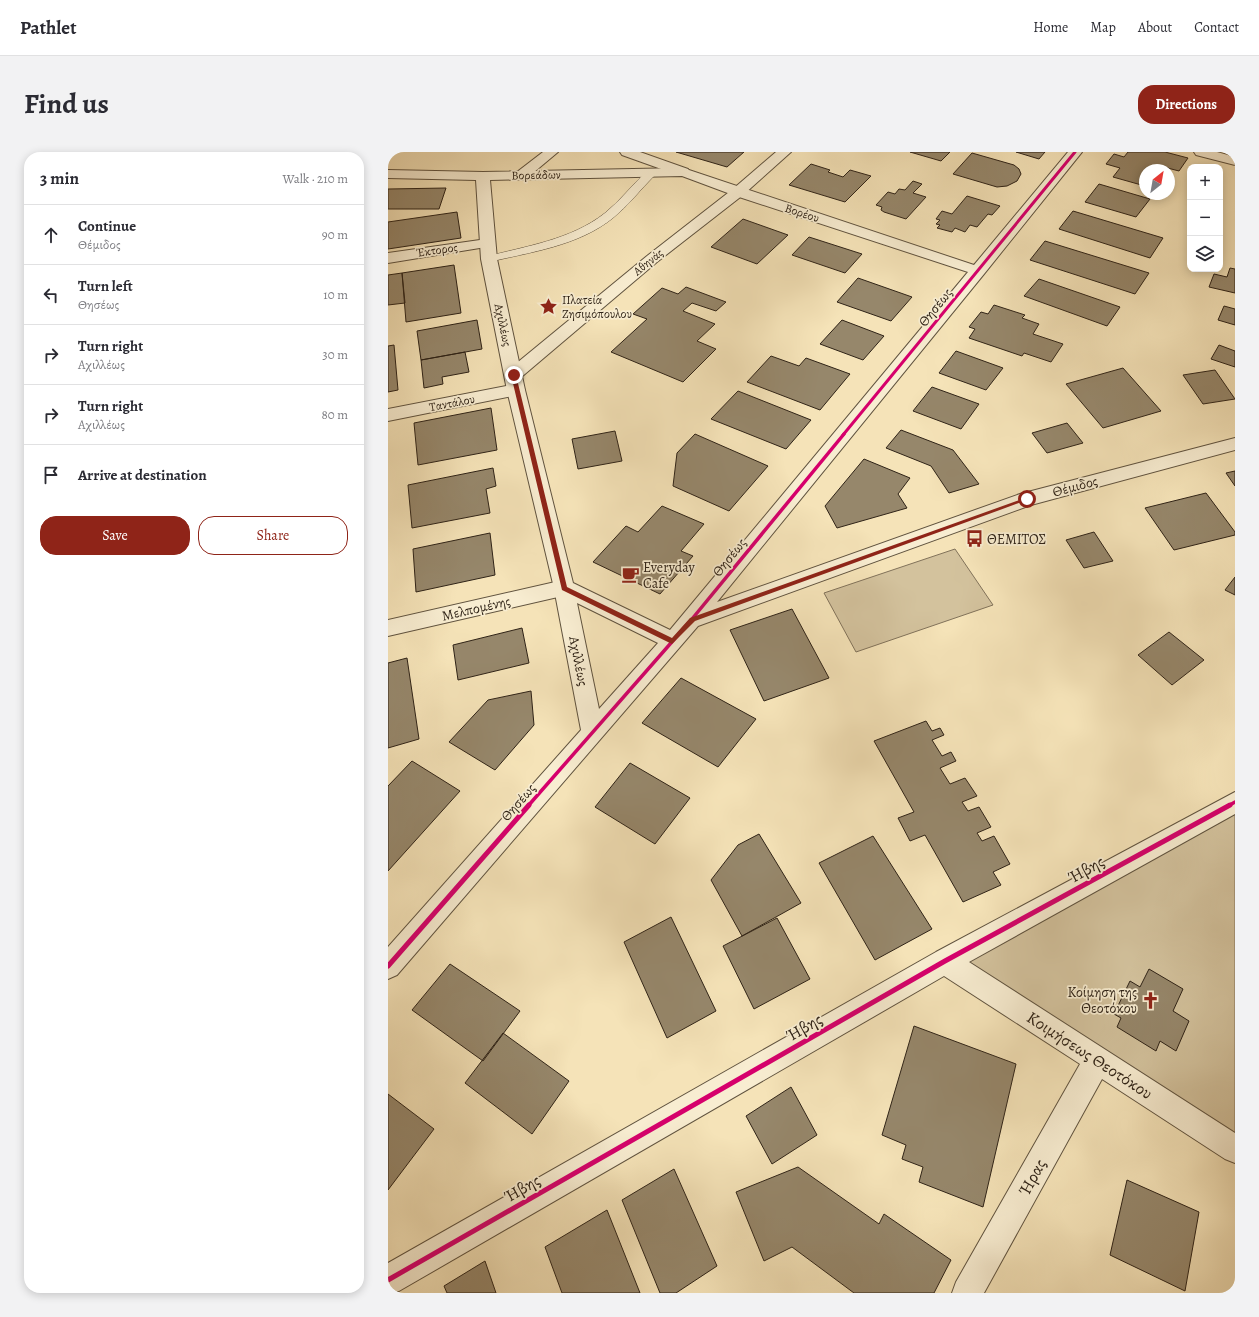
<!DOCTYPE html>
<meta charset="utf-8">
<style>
body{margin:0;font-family:Alegreya,serif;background:#f2f2f3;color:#2b2b33}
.controls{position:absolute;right:12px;top:12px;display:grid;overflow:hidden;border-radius:8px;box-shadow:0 2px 10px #0003}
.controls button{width:36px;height:36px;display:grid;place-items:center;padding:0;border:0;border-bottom:1px solid #e1e1e2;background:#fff;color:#2b2b33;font:20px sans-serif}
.compass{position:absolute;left:751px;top:12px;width:36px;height:36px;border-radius:50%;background:#fff;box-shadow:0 2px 10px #0003;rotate:31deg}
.stop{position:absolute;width:12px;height:12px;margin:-9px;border:3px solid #8f2418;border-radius:50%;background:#fff}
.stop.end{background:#8f2418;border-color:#fff;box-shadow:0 1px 4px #0008}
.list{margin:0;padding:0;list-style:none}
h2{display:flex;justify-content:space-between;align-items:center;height:52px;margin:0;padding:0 16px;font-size:17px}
h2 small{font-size:13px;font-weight:400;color:#7c7c81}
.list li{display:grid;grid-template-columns:26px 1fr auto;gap:12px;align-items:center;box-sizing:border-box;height:60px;padding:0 16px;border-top:1px solid #e1e1e2}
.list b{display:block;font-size:15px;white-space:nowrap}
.list p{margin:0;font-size:13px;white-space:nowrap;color:#7c7c81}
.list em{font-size:13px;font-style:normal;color:#7c7c81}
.actions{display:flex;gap:8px;padding:12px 16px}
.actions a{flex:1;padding:9px 0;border:1px solid #8f2418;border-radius:16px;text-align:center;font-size:14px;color:#8f2418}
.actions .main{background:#8f2418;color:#fff}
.icon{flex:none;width:22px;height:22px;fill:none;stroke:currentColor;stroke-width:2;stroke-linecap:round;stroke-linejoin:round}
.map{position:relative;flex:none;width:847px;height:1141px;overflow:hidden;border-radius:16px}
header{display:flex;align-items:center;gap:24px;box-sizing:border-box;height:56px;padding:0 20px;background:#fff;border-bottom:1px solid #e1e1e2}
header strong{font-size:19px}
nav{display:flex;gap:22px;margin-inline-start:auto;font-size:14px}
.intro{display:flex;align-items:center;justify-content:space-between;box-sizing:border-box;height:96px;padding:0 24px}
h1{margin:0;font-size:28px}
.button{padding:10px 18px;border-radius:16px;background:#8f2418;color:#fff;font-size:14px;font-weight:700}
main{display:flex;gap:24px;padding:0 24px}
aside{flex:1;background:#fff;border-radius:16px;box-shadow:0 2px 10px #0003}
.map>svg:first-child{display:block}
.green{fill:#d3c29d;stroke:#81725a}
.building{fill:#96876b;stroke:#2f2317}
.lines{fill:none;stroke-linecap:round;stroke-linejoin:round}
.service-casing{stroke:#60533f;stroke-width:1}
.minor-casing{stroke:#60533f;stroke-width:2}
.tertiary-casing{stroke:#60533f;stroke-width:2}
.service{fill:#f8edd1;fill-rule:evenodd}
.minor{fill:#f8edd1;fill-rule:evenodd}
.tertiary{fill:#f8edd1;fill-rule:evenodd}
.cycleway-far2-casing{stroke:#f8edd1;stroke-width:5}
.cycleway-far1-casing{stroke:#f8edd1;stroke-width:6}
.cycleway-casing{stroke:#f8edd1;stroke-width:8}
.cycleway-far2{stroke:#d6006c;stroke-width:3}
.cycleway-far1{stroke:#d6006c;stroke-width:3.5}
.cycleway{stroke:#d6006c;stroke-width:5}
.route{fill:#8f2418}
.labels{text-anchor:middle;stroke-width:3.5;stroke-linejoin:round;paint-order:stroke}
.far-street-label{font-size:12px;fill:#2f2317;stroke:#f8edd1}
.far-poi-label{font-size:12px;fill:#2f2317;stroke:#f8edd1;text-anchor:start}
.street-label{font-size:14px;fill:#2f2317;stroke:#f8edd1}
.poi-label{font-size:14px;fill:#2f2317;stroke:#f8edd1;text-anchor:start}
.near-street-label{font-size:17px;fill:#2f2317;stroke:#f8edd1}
</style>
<header>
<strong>Pathlet</strong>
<nav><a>Home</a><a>Map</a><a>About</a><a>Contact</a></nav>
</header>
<div class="intro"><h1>Find us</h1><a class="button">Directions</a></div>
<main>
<aside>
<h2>3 min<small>Walk · 210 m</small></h2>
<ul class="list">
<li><svg class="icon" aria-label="ahead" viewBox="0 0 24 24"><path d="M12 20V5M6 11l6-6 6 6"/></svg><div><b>Continue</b><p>Θέμιδος</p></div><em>90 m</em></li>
<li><svg class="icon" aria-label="left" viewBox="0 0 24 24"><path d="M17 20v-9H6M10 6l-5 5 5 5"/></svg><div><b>Turn left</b><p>Θησέως</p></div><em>10 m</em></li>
<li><svg class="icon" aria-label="right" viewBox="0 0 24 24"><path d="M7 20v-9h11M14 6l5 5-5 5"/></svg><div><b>Turn right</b><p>Αχιλλέως</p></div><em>30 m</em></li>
<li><svg class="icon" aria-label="right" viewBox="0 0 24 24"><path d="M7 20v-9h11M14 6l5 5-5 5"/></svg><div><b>Turn right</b><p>Αχιλλέως</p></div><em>80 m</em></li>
<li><svg class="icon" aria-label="arrive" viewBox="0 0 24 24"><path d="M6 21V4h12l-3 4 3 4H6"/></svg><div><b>Arrive at destination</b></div></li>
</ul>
<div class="actions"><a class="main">Save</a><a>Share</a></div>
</aside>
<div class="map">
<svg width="847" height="1141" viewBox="0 0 847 1141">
<rect width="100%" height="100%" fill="#f5e3b8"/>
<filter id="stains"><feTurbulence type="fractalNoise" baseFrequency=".005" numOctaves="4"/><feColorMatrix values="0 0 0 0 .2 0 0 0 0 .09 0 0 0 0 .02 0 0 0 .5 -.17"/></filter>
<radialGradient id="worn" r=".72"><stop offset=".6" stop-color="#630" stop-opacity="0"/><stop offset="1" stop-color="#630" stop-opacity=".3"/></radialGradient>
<path class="green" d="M567,397l38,56 -137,47 -32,-59z
M847,650v347l-290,-188z"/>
<path class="building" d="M288,0h68l-17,15z
M522,0h40l-9,9z
M628,0h29l-6,7z
M740,0h37l23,6 -9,13 -23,-6 -4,5h-7v16l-32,-9 7,-9 -14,-4 8,-10 10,3z
M584,1l42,12 5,4 2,5 -4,7 -10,5 -10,1 -44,-13z
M423,12l19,6 -2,2 15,5 7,-7 21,6 -26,26 -56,-17z
M525,29l9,3 -9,9 13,4 -20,22 -22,-7 -3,-2 1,-3 -6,-2 12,-13 7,2 4,-5 6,1z
M711,32l51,15 -14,18 -51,-15z
M58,36l-7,21h-51v-20z
M579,44l33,10 -8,9 -4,-1 -11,13 -7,-2 -5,7 -10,-4 -3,4 -15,-4 3,-3 -4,-1 4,-4 -4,-1 6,-8 10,3z
M685,59l90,27 -13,20 -91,-29z
M69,60l4,26 -73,11v-27z
M355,67l45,16 -31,29 -46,-17z
M421,85l53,17 -17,19 -53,-18z
M657,89l104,32 -14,21 -105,-34z
M66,113l7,48 -55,9 -4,-49z
M842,116l5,1v24l-26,-6 5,-13 13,3z
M14,121l3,30 -17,2v-30z
M470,126l54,19 -21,24 -54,-19z
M651,127l81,28 -13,19 -83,-30z
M298,135l40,15 -10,9 -24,-8 -9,8 32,13 -18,17 19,8 -33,33 -72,-30 36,-33 -14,-5 29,-26 16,6z
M606,153l31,10 -3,3 17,6 -6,10 30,10 -12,18 -27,-9 -2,3 -53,-18 6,-9 -6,-2 12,-15 7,2z
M836,154l11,3v16l-17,-5z
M89,168l5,29 -61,11 -4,-29z
M454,168l42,16 -21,24 -43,-16z
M6,193l4,45 -10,2v-46z
M831,193l16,6v16l-24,-8z
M568,199l47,17 -17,22 -47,-17z
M77,200l4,20 -27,5 1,7 -19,4 -3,-28z
M383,204l28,10 7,-8 44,16 -30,36 -73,-28z
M735,216l38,43 -58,17 -37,-44z
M827,218l20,29 -32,5 -20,-29z
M544,235l47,17 -18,25 -48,-18z
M350,239l73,29 -25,29 -75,-30z
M103,256l6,42 -79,15 -4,-42z
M679,271l16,20 -36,10 -15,-20z
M513,278l52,20 26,34 -30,9 -18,-27 -45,-18z
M227,279l7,30 -44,8 -6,-30z
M307,282l73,32 -39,45 -56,-25 4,-33z
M476,307l46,19 -12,16 9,14 -70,20 -12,-22z
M105,316l3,18 -10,3 4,24 -78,15 -4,-43z
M847,319v15l-9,-13z
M818,341l29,39v3l-61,15 -29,-42z
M274,354l42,18 -23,27 12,5 -33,38 -67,-32 33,-36 12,6z
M706,380l19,29 -29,7 -18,-28z
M102,381l5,42 -79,17 -3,-43z
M847,425v18l-10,-5z
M404,457l37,69 -65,23 -34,-71z
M134,476l7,35 -71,17 -5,-35z
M781,480l35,28 -32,25 -34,-30z
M19,506l12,81 -31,9v-85z
M293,526l75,41 -38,48 -76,-44z
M143,539l3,34 -39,45 -46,-28 39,-42z
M538,569l6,10 8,-3 4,7 -12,5 10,16 9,-4 5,9 -16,7 10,16 15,-6 12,18 -15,6 6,9 11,-4 12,20 -14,6 5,8 12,-5 16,28 -17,8 8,13 -38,17 -38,-67 -15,6 -12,-23 16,-6 -40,-71z
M24,609l48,30 -72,80v-85z
M242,611l60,35 -35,46 -60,-37z
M371,682l42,69 -59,33 -31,-56 27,-35z
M485,684l59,93 -57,31 -56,-97z
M283,765l45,94 -49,27 -43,-96z
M389,766l33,61 -56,30 -31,-63z
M62,812l70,47 -37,50 -71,-51z
M761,817l34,20 -10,22 16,10 -13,30 -16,-10 -4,10 -39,-24 4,-9 -7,-4 16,-33 10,6z
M526,874l102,38 -33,143 -64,-25 4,-15 -21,-8 4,-14 -24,-10z
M115,881l66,48 -37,53 -67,-51z
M403,935l26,48 -45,29 -26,-48z
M0,942l46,35 -46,61z
M410,1015l81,57 5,-10 67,46 -17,33h-80l-62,-46 -28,14 -28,-69z
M286,1017l43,97 -41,27h-16l-38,-93z
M739,1028l72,32 -14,79 -75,-36z
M219,1058l33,83h-78l-17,-46z
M97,1109l11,32h-49l-3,-7z"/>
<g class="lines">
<defs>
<path id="service" d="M262,19l5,3 -1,2c-14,14 -26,30 -41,42 -35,28 -82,34 -124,44l-4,-1 -2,-2 2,-2c41,-11 86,-17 120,-44 15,-12 27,-28 41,-41z"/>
<path id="minor" d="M155,0h15l-31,26 -5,1 -5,-1 -2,-3 2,-3z
M232,0h20l48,17 2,3 -2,3 -5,1 -5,-1 -56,-20z
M388,0h15l-48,43 -86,67 -138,117 -6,1 -6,-1 -2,-4 2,-4 140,-115 86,-67z
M806,0h23l18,5v8l-39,-10z
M99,87l5,1 2,3 -2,3 -104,17v-10z
M128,232l6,2 3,4 -3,4 -134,27v-12z
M176,428l7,2 3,6 -3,6 -183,42v-16z
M847,640v22l-266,148 266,171v30l-10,-4 -123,-80 -118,214h-32l4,-11 124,-218 -136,-88 -545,315 -11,2v-30l548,-311z"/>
<path id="tertiary" d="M680,0h14l-98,122 -267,328 303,-108 215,-56v12l-204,55 -333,121 -301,349 -9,4v-32l193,-217 -27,-142 -47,-198 -26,-131 -5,-79 -88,-2v-8l95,2 200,-4 291,97zM294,24l51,19 235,77 -298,358 -97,-47 -48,-193 -28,-131 -7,-79zM189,451l81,40 -59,66z"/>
</defs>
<use href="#service" class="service-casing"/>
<use href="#minor" class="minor-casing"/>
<use href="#tertiary" class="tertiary-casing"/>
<use href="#service" class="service"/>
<use href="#minor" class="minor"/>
<use href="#tertiary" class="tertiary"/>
<defs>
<path id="cycleway-far2" d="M455,283l232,-283"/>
<path id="cycleway-far1" d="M140,654l164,-187 152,-185
M840,654l7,-4"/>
<path id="cycleway" d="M0,814l141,-161
M0,1128l557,-319 285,-156"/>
</defs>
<use href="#cycleway-far2" class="cycleway-far2-casing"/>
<use href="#cycleway-far1" class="cycleway-far1-casing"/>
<use href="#cycleway" class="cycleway-casing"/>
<use href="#cycleway-far2" class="cycleway-far2"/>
<use href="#cycleway-far1" class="cycleway-far1"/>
<use href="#cycleway" class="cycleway"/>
</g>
<path class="route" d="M126,221l2,2 51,212 105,51 18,-20 335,-120 5,1 -335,122 -23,23 -110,-54 -51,-215z"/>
<defs>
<symbol id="sight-bare" viewBox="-9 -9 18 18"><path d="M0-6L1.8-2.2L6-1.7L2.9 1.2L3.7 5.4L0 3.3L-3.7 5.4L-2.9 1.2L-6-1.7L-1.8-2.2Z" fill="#8f2418" stroke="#f8edd1" stroke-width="2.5" paint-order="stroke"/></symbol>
<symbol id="bus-bare" viewBox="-9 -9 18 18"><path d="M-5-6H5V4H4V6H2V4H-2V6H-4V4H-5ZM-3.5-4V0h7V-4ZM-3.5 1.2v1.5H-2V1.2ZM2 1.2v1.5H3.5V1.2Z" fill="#8f2418" stroke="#f8edd1" stroke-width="2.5" paint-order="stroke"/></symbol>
<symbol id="cafe-bare" viewBox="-9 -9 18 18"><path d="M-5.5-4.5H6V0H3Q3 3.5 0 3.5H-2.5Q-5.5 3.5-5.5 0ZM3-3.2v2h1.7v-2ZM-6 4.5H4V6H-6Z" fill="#8f2418" stroke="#f8edd1" stroke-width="2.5" paint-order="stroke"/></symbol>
<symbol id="church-bare" viewBox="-9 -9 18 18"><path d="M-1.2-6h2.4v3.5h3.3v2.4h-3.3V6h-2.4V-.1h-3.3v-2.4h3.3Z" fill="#8f2418" stroke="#f8edd1" stroke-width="2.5" paint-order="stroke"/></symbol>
</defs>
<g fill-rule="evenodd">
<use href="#sight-bare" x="148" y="142" width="25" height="25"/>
<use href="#bus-bare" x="574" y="374" width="25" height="25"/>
<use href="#cafe-bare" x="230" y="410" width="25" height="25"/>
<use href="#church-bare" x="750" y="836" width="25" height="25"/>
</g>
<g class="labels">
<g class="far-street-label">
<text transform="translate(148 23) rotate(-1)" y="4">Βορεάδων</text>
<text transform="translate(414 61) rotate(18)" y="4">Βορέου</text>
<text transform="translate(49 98) rotate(-8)" y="4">Έκτορος</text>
<text transform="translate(260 110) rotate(-39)" y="4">Αθηνάς</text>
<text transform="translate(115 173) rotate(78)" y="4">Αχιλλέως</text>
<text transform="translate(64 251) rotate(-11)" y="4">Ταντάλου</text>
</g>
<g class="far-poi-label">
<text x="174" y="152">Πλατεία<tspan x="174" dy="14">Ζησιμόπουλου</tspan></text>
</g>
<g class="street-label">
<text transform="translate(547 155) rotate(-51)" y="5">Θησέως</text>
<text transform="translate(687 334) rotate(-15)" y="5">Θέμιδος</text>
<text transform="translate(341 405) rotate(-51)" y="5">Θησέως</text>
<text transform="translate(88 456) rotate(-13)" y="5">Μελπομένης</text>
<text transform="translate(191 509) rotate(79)" y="5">Αχιλλέως</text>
<text transform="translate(130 650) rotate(-49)" y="5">Θησέως</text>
</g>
<g class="poi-label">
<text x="599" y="392">ΘΕΜΙΤΟΣ</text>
<text x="255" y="420">Everyday<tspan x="255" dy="16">Cafe</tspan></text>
<text x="749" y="845" text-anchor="end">Κοίμηση της<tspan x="749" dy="16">Θεοτόκου</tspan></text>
</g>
<g class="near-street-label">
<text transform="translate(698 717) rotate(-29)" y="6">Ήβης</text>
<text transform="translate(416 875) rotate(-30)" y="6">Ήβης</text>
<text transform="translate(702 903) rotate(33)" y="6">Κοιμήσεως Θεοτόκου</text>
<text transform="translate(644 1025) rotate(-61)" y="6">Ήρας</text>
<text transform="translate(134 1036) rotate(-30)" y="6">Ήβης</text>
</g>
</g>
<rect width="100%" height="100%" filter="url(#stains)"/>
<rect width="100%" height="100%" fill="url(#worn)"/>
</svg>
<div class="controls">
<button>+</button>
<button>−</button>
<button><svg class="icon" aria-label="layers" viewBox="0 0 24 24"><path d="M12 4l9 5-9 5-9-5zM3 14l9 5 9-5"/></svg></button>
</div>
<svg class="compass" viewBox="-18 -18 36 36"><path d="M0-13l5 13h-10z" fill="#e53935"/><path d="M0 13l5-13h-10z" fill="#7c7c81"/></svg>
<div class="stop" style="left:639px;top:347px"></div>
<div class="stop end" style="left:126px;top:223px"></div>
</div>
</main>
